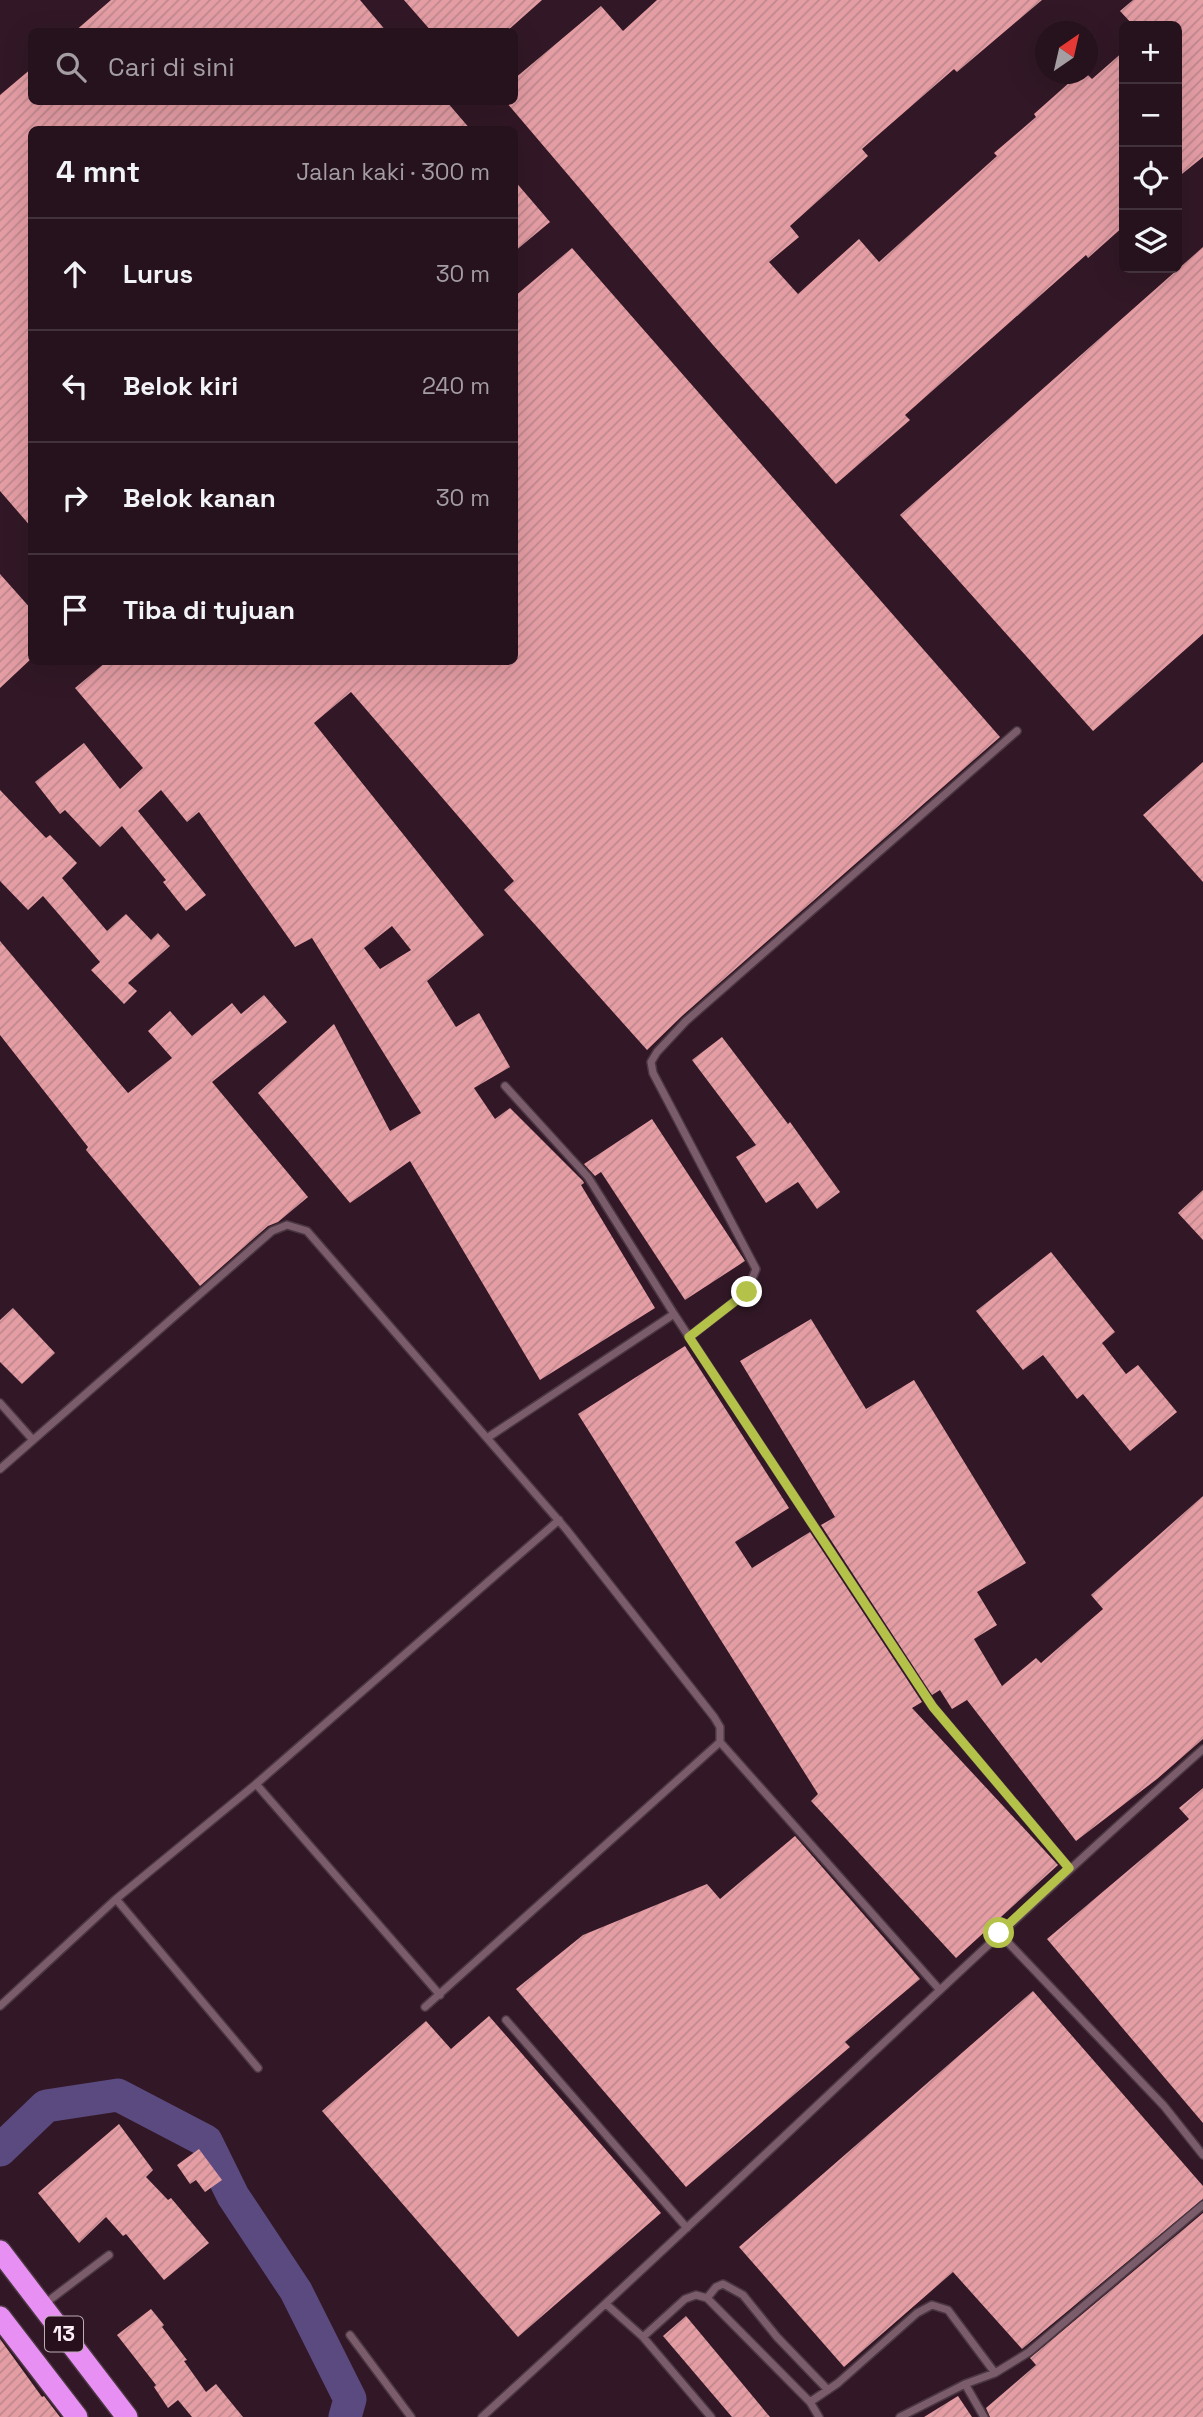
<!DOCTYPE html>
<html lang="id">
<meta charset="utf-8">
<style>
body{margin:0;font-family:"Space Grotesk",sans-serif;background:#2e1b25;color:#f1f3f6}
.controls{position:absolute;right:21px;top:21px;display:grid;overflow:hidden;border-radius:10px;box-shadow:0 7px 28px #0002}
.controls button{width:63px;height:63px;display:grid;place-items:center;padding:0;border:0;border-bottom:2px solid #42323b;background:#26121c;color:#f1f3f6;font:35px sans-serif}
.compass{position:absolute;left:1035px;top:21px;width:63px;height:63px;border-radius:50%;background:#26121c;box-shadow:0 7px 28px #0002;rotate:34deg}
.stop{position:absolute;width:21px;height:21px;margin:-16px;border:5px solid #b5c249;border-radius:50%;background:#fff}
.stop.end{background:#b5c249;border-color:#fff;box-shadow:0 2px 7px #0008}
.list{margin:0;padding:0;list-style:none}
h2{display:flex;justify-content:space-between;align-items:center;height:91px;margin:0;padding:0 28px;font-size:30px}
h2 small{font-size:23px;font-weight:400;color:#a49ea3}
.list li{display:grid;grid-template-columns:46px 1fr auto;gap:21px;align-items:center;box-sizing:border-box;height:112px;padding:0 28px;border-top:2px solid #42323b}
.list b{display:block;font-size:26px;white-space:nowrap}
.list em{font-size:23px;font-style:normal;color:#a49ea3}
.icon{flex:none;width:38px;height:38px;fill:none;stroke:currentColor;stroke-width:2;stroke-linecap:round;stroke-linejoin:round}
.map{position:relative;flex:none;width:1203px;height:2417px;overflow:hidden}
.search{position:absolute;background:#26121c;box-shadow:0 7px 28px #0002;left:28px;top:28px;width:490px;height:77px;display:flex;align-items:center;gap:18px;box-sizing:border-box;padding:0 24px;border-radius:10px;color:#a49ea3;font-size:26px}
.panel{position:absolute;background:#26121c;box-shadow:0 7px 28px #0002;left:28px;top:126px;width:490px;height:539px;border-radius:10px}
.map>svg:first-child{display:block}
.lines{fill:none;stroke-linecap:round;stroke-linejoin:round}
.river{stroke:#5a4a7f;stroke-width:33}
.building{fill:url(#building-hatch);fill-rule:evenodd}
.lane-casing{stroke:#4b3742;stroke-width:10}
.highway-casing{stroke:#4b3742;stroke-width:24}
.lane{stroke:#7b5c6b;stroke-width:7}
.highway{stroke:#e78ff3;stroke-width:21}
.route{stroke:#b5c249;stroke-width:9}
.labels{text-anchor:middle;stroke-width:7;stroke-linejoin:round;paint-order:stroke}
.shield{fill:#270f1c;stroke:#beacb5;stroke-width:2}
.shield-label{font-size:21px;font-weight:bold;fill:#feeff6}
</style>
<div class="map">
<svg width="1203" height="2417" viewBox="0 0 1203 2417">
<defs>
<pattern id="building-hatch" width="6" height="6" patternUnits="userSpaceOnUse" patternTransform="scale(1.75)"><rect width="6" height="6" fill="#e59da4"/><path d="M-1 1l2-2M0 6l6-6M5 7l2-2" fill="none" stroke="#bf888e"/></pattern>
</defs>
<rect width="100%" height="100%" fill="#321826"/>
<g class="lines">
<path class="river" d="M0,2150l46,-44 72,-11 88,46 27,55 63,95 54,108 -5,18"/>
</g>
<path class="building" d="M111,0h249l27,32h-313z
M404,0h138l-36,32h-74z
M657,0h385l-85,72 -3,-3 -92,80 6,7 -78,70 9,11 -30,25 29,32 61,-55 20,23 118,-106 -3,-3 42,-36 -2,-3 45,-40h8l5,5 32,-28v175l-36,32 -2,-3 -181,160 5,5 -74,64 -123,-139 -207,-243h8v-23l87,-73 22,25z
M1133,0h70v157l-26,21v-152h-43l-14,-15z
M32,68v34h415l24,28h-439v398l-32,-37v-396z
M514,180l36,42 -36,30z
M1203,247v387l-110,97 -193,-216z
M572,248l428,489 -318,279 -35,34 -143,-160 10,-9 -163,-189 -37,31 170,212 -57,46 29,46 23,-14 31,54 -36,21 21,31 15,-11 73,73 1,2 -3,2 74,123 -115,72 -130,-219 -60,42 -92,-110 76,-69 56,107 31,-18 -109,-175 -17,9 -96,-135 -12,10 -26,-32 -23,21 68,84 -20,16 -23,-29 3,-2 -44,-54 -22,21 -35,-37 -5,4 -25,-32 49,-39 36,46 23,-21 -68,-80 31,-26h408v-365zM392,926l19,24 -31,19 -16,-21z
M0,574l32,36v48l-32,30z
M1203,762v120l-60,-67z
M0,790l46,48 4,-3 27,28 -15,15 45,53 19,-17 25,26 7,-7 12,13 -42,37 9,8 -13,13 -33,-34 9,-8 -57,-66 -15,14 -28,-29z
M0,941l128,152 44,-35 -24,-27 22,-20 22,25 40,-33 9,11 23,-19 23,27 -75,60 96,115 -30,25 -10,4 -68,60 -114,-136 2,-3 -88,-112z
M722,1037l66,87 2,-2 50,70 -23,17 -19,-27 -32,21 -30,-46 20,-12 -64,-85z
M652,1119l93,142 -60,39 -84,-128 -6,4 -11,-12z
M1203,1190v50l-25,-27z
M1051,1252l64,80 -13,11 24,31 12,-9 39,47 -47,39 -47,-57 -6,5 -34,-44 -20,15 -47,-59z
M13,1308l42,45 -33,31 -22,-22v-42z
M811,1319l55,90 48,-29 112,183 -49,29 20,33 -23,14 28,47 34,-28 5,5 62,-54 -12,-14 112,-99v243l-46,40 -81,62 -109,-141 -15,9 -12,-19 -8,5 -111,-170 14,-8 -95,-156z
M685,1346l104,162 -54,34 17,26 58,-36 112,170 -10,6 146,157 -102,93 -145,-157 7,-7 -240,-380z
M1203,1788v335l-156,-184 142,-120 -10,-11z
M795,1836l125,143 -75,63 5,5 -164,140 -170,-198 67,-54 124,-51 13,15z
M1033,1991l170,195v13l-181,150 -69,-77 -109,95 -105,-120z
M489,2016l172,197 -143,124 -196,-226 104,-90 25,28z
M119,2124l34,46 -7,7 22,23 3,-2 38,45 -45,37 -38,-46 -3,2 -17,-19 -27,26 -41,-50z
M199,2149l23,31 -17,12 -9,-12 -6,4 -13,-19z
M1203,2213v204h-213l-4,-9 50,-43 -6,-7z
M151,2309l13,16 -2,2 25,33 -3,1 22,31 10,-8 27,33h-51l-14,-17 -10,8 -14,-21 2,-2 -39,-50z
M686,2316l84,101h-38l-69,-81z
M0,2339l42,58 2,-1 16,21h-60z
M958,2396l14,21h-48z"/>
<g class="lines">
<defs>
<path id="lane" d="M505,1086l83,91 86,137 259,393 136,161
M689,1337l58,-45 9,-23 -103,-196 -2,-11 6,-10 29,-31 331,-290
M0,1403l33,37
M487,1438l187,-124
M0,1469l272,-238 15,-6 20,6 259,298 148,188 6,10v15l-295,265
M720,1742l219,247
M256,1784l184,211
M116,1899l142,169
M999,1933l165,173 39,49
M0,2006l116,-107 140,-115 303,-264
M506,2020l181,208
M707,2298l9,-11 7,-3 20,11 34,42 51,53
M606,2304l37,33 68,80
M43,2305l66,-50
M350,2335l61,82
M643,2337l42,-38 11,-4 11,3 103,104 9,15
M965,2384l19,33
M810,2402l28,-19 79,-70 15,-8 16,5 47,63
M482,2417c243,-220 476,-450 721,-668
M900,2417l65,-33 30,-11 34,-21 174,-147"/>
<path id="highway" d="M0,2251l127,166
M0,2317l77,100"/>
</defs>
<use href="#lane" class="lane-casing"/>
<use href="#highway" class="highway-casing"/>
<use href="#lane" class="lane"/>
<use href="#highway" class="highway"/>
</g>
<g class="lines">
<path class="route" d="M747,1292l-58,45 244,370 136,161 -70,65"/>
</g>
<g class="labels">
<rect class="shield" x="45" y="2316.5" width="38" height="35" rx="5"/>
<g class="shield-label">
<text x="64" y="2341">13</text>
</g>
</g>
</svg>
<div class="controls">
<button>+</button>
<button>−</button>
<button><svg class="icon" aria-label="locate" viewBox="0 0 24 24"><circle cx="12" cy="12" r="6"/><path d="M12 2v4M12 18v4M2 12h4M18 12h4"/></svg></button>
<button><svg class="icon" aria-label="layers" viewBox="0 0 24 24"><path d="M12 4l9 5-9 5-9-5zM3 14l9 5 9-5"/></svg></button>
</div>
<svg class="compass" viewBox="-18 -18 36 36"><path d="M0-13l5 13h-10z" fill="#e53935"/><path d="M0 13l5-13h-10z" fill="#a49ea3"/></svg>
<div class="stop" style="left:999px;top:1933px"></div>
<div class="stop end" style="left:747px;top:1292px"></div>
<div class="search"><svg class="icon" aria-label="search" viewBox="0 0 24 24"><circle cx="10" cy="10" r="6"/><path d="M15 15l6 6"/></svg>Cari di sini</div>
<section class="panel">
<h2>4 mnt<small>Jalan kaki · 300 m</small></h2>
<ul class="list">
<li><svg class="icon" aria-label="ahead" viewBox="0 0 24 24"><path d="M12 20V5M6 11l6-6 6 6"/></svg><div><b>Lurus</b></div><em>30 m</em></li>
<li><svg class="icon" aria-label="left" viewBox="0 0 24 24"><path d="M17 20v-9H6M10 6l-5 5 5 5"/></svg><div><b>Belok kiri</b></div><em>240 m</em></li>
<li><svg class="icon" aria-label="right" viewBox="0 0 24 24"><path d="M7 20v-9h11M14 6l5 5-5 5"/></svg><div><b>Belok kanan</b></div><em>30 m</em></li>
<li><svg class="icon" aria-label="arrive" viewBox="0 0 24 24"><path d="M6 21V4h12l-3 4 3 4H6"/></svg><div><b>Tiba di tujuan</b></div></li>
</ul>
</section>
</div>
